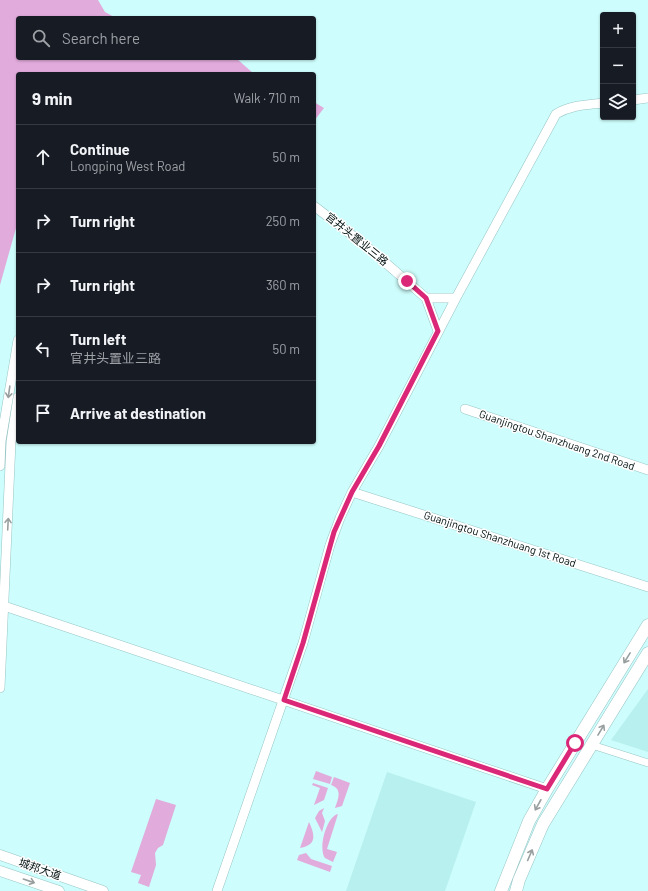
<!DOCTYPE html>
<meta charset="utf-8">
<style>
body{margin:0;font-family:Barlow,"Noto Sans SC",sans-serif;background:#20242c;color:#f1f3f6}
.controls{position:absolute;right:12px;top:12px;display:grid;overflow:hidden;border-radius:4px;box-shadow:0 1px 3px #0004}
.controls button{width:36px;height:36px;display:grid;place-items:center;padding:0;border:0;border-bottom:1px solid #363941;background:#171b24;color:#f1f3f6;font:20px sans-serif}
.stop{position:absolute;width:12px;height:12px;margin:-9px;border:3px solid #db2777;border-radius:50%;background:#fff}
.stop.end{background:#db2777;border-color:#fff;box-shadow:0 1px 4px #0008}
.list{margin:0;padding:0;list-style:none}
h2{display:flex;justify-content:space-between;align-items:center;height:52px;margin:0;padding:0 16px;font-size:17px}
h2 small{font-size:13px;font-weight:400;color:#9ea1a6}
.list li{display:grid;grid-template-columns:26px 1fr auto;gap:12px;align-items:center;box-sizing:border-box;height:64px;padding:0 16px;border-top:1px solid #363941}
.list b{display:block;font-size:15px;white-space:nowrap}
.list p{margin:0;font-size:13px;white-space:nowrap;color:#9ea1a6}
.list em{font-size:13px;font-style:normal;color:#9ea1a6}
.icon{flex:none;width:22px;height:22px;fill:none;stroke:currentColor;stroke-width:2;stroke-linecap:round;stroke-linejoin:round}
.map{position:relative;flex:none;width:648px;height:891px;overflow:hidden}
.search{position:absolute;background:#171b24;box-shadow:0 1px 3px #0004;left:16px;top:16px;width:300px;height:44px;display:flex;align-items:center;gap:10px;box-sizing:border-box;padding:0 14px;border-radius:4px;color:#9ea1a6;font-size:15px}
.panel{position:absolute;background:#171b24;box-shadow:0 1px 3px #0004;left:16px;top:72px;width:300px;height:372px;border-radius:4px}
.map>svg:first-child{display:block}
.built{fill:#b7f0ef}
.green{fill:#e1abdb}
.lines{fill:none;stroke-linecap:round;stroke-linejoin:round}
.minor-casing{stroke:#97c5c5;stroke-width:8}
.tertiary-casing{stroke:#97c5c5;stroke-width:10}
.secondary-casing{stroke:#97c5c5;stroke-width:11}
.primary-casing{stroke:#97c5c5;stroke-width:13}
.minor{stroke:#fff;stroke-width:7}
.tertiary{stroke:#fff;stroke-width:9}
.secondary{stroke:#fff;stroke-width:10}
.primary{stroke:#fff;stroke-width:12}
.oneway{stroke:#999f9f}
.route{stroke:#db2777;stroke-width:5}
.labels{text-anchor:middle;stroke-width:3;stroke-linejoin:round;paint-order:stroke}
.street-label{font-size:11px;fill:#011010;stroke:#fff}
</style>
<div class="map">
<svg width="648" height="891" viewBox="0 0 648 891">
<rect width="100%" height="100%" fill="#cdfdfc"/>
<path class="built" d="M648,689v63l-37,-12z
M387,772l89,30 -31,89h-99z"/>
<path class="green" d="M0,0h98l7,12 11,6h-98v40h218l18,16h-236v147l-18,64z
M314,102l10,6 -10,13z
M316,771l16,6 -2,7 -17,-5z
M334,777l16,6 -8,23 -7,2c3,-9 8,-19 -4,-23z
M313,783l15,5 -4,12 -10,5 6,-17 -8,-3z
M156,799l20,6 -13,40 -5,3 -3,5 1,12 -7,22 -11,-4 3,-8 -10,-3z
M324,808l-2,5 3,8 -3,11 -7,-14 4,-7z
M338,814l-11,35 10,3 -4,10 -8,-4c-7,-9 1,-41 13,-44z
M309,822c6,13 8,23 -9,26z
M306,853l5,6 21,7 -2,6 -33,-12 2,-5z"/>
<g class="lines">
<defs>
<path id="minor" d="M592,745l56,18"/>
<path id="tertiary" d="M633,100l15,-2
M314,206l51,39 61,53 12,33
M426,298h30
M465,409l183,61
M0,466l1,-25 17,-101
M352,492l296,95
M4,606l543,183
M0,688l11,-246 7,-45
M217,891l86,-248 27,-98 10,-27 12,-26 27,-46 77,-148 100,-184c15,-9 30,-9 47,-11"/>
<path id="secondary" d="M0,855l103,36
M0,871l59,20"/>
<path id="primary" d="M501,891l28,-70 18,-32 101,-164
M516,891l3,-11 24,-56 105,-171"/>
</defs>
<use href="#minor" class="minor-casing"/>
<use href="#tertiary" class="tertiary-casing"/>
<use href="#secondary" class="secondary-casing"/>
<use href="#primary" class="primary-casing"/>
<use href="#minor" class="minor"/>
<use href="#tertiary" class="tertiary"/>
<use href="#secondary" class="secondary"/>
<use href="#primary" class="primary"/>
</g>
<defs><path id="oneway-shaft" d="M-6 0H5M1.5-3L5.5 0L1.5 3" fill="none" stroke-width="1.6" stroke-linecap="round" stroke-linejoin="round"/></defs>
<g class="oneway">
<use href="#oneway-shaft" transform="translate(9 392) rotate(98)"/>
<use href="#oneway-shaft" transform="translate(8 524) rotate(-87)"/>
<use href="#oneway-shaft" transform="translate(627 658) rotate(122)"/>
<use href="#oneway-shaft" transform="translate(601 730) rotate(-59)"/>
<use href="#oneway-shaft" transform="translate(538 805) rotate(119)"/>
<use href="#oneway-shaft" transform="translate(530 855) rotate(-67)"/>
<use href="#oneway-shaft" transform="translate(29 881) rotate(19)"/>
</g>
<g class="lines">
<path class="route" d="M407,281l19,17 12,33 -59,115 -27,46 -18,40 -31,111 -19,57 263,89 28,-46"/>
</g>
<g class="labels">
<g class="street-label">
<text transform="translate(357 239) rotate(39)" y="4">官井头置业三路</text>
<text transform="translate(557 440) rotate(19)" y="4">Guanjingtou Shanzhuang 2nd Road</text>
<text transform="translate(500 539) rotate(18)" y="4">Guanjingtou Shanzhuang 1st Road</text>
<text transform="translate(40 869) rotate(19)" y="4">城邦大道</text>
</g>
</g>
</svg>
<div class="controls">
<button>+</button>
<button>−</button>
<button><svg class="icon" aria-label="layers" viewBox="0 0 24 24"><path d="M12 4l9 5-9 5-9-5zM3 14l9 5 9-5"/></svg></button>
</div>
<div class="stop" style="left:575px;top:743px"></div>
<div class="stop end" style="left:407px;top:281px"></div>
<div class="search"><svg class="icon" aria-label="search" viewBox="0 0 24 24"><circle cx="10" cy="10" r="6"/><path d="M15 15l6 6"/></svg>Search here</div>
<section class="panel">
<h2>9 min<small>Walk · 710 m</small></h2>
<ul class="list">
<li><svg class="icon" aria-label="ahead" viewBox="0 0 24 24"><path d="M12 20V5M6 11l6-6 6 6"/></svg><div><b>Continue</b><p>Longping West Road</p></div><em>50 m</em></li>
<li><svg class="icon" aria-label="right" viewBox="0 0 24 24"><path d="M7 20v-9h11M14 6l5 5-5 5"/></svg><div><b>Turn right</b></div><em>250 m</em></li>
<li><svg class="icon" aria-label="right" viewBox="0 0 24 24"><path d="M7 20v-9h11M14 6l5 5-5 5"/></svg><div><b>Turn right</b></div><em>360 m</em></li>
<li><svg class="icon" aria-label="left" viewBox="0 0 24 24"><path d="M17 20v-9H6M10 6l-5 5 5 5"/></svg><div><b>Turn left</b><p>官井头置业三路</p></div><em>50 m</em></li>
<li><svg class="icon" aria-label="arrive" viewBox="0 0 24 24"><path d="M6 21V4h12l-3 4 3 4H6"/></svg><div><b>Arrive at destination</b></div></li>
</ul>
</section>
</div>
